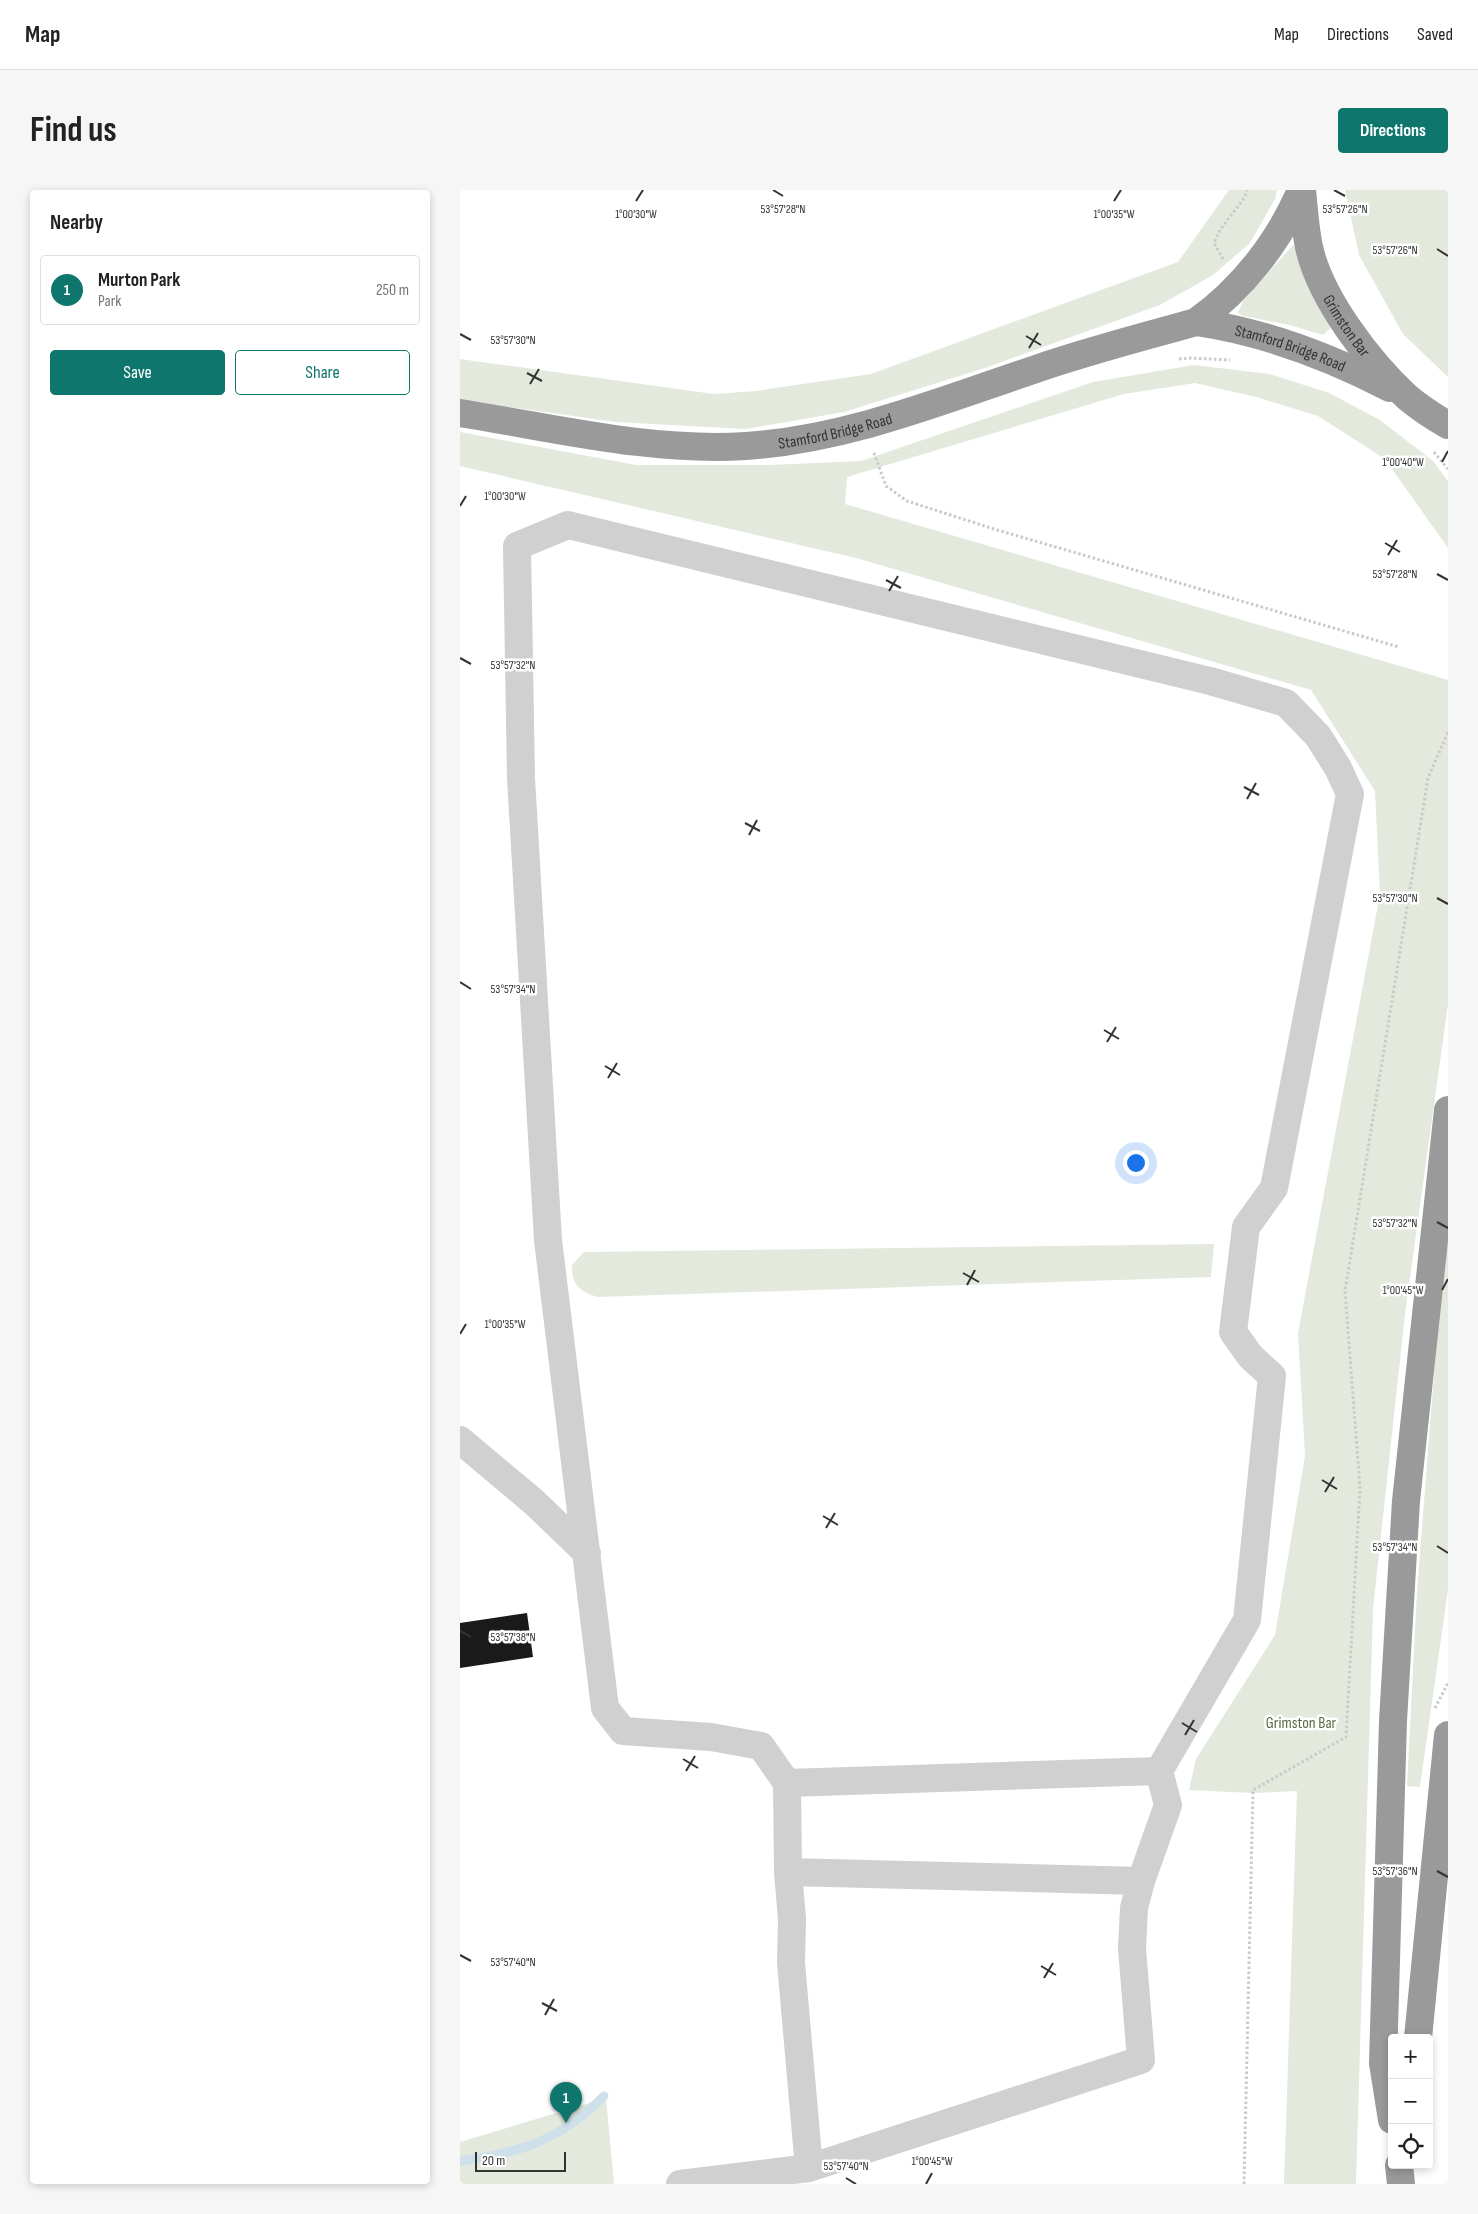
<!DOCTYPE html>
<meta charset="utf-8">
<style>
body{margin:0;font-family:"Sofia Sans Condensed",sans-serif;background:#f6f6f6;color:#222}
.controls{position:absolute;right:15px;bottom:15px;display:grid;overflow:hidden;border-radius:5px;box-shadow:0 2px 8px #0003}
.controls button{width:45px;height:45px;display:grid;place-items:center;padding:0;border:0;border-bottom:1px solid #e0e0e0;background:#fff;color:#222;font:25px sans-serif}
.scale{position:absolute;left:15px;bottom:12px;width:91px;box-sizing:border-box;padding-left:5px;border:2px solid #333;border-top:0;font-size:14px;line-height:18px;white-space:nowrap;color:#333;-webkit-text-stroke:4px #fff;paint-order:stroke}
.you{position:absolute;left:675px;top:972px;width:18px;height:18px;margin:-12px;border:4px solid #fff;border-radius:50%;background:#1a73e8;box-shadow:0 0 0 8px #1a73e833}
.badge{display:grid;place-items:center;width:32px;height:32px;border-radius:50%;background:#0f766e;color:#fff;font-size:16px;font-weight:700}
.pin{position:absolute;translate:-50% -41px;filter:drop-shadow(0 1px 2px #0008)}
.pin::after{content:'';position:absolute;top:26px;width:18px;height:15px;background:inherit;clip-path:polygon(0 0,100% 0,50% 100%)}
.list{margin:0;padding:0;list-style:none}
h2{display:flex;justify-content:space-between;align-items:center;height:65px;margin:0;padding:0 20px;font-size:21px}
h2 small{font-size:16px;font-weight:400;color:#767676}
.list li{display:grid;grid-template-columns:32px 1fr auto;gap:15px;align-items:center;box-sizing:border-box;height:70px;margin:0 10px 10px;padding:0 10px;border:1px solid #e0e0e0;border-radius:5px}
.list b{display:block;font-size:19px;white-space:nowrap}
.list p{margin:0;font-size:16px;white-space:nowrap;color:#767676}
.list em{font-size:16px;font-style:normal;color:#767676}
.actions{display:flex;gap:10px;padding:15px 20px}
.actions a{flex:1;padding:11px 0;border:1px solid #0f766e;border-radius:5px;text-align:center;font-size:18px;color:#0f766e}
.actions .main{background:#0f766e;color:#fff}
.icon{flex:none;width:28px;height:28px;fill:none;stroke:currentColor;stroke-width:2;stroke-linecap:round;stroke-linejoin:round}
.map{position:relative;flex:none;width:988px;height:1994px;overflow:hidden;border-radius:5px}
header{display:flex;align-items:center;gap:30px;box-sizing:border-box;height:70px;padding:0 25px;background:#fff;border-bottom:1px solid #e0e0e0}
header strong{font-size:24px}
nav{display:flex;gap:28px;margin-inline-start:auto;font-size:18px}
.intro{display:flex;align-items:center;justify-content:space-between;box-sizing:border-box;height:120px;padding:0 30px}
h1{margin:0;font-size:35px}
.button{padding:12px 22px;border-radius:5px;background:#0f766e;color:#fff;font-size:18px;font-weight:700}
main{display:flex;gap:30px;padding:0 30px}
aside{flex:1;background:#fff;border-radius:5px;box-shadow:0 2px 8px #0003}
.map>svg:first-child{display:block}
.green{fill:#e3e9dd}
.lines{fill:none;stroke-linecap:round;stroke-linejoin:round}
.stream{stroke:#cee0e9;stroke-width:9}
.building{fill:#1a1a1a}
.path{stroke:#cacaca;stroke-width:3;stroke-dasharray:2.5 2.5;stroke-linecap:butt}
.minor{stroke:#d0d0d0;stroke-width:28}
.highway{stroke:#9a9a9a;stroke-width:28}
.ticks{fill:none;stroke:#333;stroke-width:2}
.labels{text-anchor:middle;stroke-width:5;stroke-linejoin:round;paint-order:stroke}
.street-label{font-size:16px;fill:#333;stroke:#fff}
.park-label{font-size:16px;fill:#586b43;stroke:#fff}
.ticks-label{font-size:12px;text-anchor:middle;fill:#333;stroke:#fff;stroke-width:5;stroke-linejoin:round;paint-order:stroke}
</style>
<header>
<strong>Map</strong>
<nav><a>Map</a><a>Directions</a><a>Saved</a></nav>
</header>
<div class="intro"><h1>Find us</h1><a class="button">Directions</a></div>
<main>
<aside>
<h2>Nearby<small></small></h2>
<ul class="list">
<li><span class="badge">1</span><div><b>Murton Park</b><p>Park</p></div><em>250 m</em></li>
</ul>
<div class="actions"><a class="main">Save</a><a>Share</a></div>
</aside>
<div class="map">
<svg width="988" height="1994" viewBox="0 0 988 1994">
<rect width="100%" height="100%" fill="#fff"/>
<path class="green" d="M769,0h48l-2,9 -25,44 -37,32 -53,30 -175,63 -141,44 -98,17 -130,-7 -156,-22v-41l254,35 42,-3 115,-17 307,-112z
M885,0h103v187l-45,-43 -44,-79z
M833,55l5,2 30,74 2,8 -7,6 -33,-10 -47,-9 -5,-3 5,-12z
M734,175l76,9 59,19 51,27 53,41 15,20v67l-63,-89 -67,-43 -62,-19 -61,-14 -71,11 -277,83 -2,27 603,176v324l-43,310 -32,295 -17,575h-72l13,-393 -44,2 -64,-3 7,-31 79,-124 30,-179 -7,-123 82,-439 -5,-103 -64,-101 -455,-132 -396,-92v-34l176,33h134l91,-4 232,-79z
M988,1049v350l-28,198 -13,-1 10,-195 23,-292z
M754,1054l-3,33 -614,20c-19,-7 -25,-12 -25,-32l12,-13z
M146,1908l8,86h-154v-42z"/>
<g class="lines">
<path class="stream" d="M0,1971c61,-8 100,-21 144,-65"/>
</g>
<path class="building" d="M67,1423l6,44 -73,11v-45z"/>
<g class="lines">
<path class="path" d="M763,69l-9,-16 6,-13 25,-33 2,-7
M719,169l12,-1 39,2
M974,262l14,17
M414,263l12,33 21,15 87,28 405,118
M975,1518l13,-25
M784,1994l9,-394 93,-53 14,-249 -15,-197 83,-513 20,-46"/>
<path class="minor" d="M0,1250l75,63 52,50
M327,1593l372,-12 88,-151 25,-244 -21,-19 -18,-25 13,-105 28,-39 76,-394 -12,-26 -20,-32 -32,-33 -76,-22 -642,-156 -51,21 4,232 27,462 57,468 18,23 88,6 50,9 26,37 1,89 353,9
M349,1978l332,-108 -9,-112 2,-40 7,-27 27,-76 -9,-34
M220,1994l129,-16 -18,-205 1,-44 -4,-47"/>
<g class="highway">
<path id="s1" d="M842,0c2,19 3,38 7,57 11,51 60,115 98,150 13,11 27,20 41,28"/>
<path id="s2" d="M736,132c69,10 132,34 194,66"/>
<path id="s3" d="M0,223c94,15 191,39 286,33 102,-7 194,-45 290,-77 52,-18 107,-32 160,-47 46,-33 83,-80 105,-132"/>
<path d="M958,1848l30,-303"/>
<path d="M932,1930l-9,-57 10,-342 13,-220 42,-391"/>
<path d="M939,1975l2,19"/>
</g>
</g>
<path class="ticks" d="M313,0l10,6M874,0l11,6M176,11l7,-11M654,11l7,-11M977,59l11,7M0,144l11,6M566,146l15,9M569,158l9,-15M67,183l15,8M70,194l9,-15M982,272l6,-11M0,316l6,-10M925,353l15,9M928,365l9,-15M977,384l11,6M426,390l15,8M429,401l9,-15M0,468l11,6M784,597l15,8M787,609l9,-16M285,633l15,8M289,645l8,-15M977,708l11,6M0,792l11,7M644,840l15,9M647,852l9,-15M145,876l15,9M148,888l9,-15M977,1032l11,6M503,1083l16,9M507,1095l8,-15M982,1100l6,-11M0,1144l6,-10M862,1290l15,9M865,1302l9,-15M363,1326l15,9M366,1338l9,-15M977,1356l11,7M0,1441l11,6M722,1533l15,9M725,1545l9,-15M223,1569l15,9M226,1581l9,-15M977,1681l11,6M0,1765l11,6M581,1776l15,9M584,1788l9,-15M82,1813l15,8M85,1825l9,-16M386,1988l10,6M466,1994l6,-11"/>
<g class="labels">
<g class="street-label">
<text dy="6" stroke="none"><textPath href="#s1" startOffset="145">Grimston Bar</textPath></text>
<text dy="6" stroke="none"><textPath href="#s2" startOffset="98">Stamford Bridge Road</textPath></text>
<text dy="6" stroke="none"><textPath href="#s3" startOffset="379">Stamford Bridge Road</textPath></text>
</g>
<g class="park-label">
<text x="841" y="1538">Grimston Bar</text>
</g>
</g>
<g class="ticks-label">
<text x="323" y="23">53°57'28"N</text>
<text x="885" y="23">53°57'26"N</text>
<text x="176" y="28">1°00'30"W</text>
<text x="654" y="28">1°00'35"W</text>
<text x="935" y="64">53°57'26"N</text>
<text x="53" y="154">53°57'30"N</text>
<text x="943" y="276">1°00'40"W</text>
<text x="45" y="310">1°00'30"W</text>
<text x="935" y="388">53°57'28"N</text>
<text x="53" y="479">53°57'32"N</text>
<text x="935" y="712">53°57'30"N</text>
<text x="53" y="803">53°57'34"N</text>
<text x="935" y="1037">53°57'32"N</text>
<text x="943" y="1104">1°00'45"W</text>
<text x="45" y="1138">1°00'35"W</text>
<text x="935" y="1361">53°57'34"N</text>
<text x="53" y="1451">53°57'38"N</text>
<text x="935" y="1685">53°57'36"N</text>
<text x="53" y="1776">53°57'40"N</text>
<text x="472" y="1975">1°00'45"W</text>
<text x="386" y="1980">53°57'40"N</text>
</g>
</svg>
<div class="controls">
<button>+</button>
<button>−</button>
<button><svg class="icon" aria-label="locate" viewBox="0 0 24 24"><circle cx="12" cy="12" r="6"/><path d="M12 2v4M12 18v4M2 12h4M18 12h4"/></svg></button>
</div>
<div class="scale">20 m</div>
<div class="you"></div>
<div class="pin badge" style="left:106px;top:1933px">1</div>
</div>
</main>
